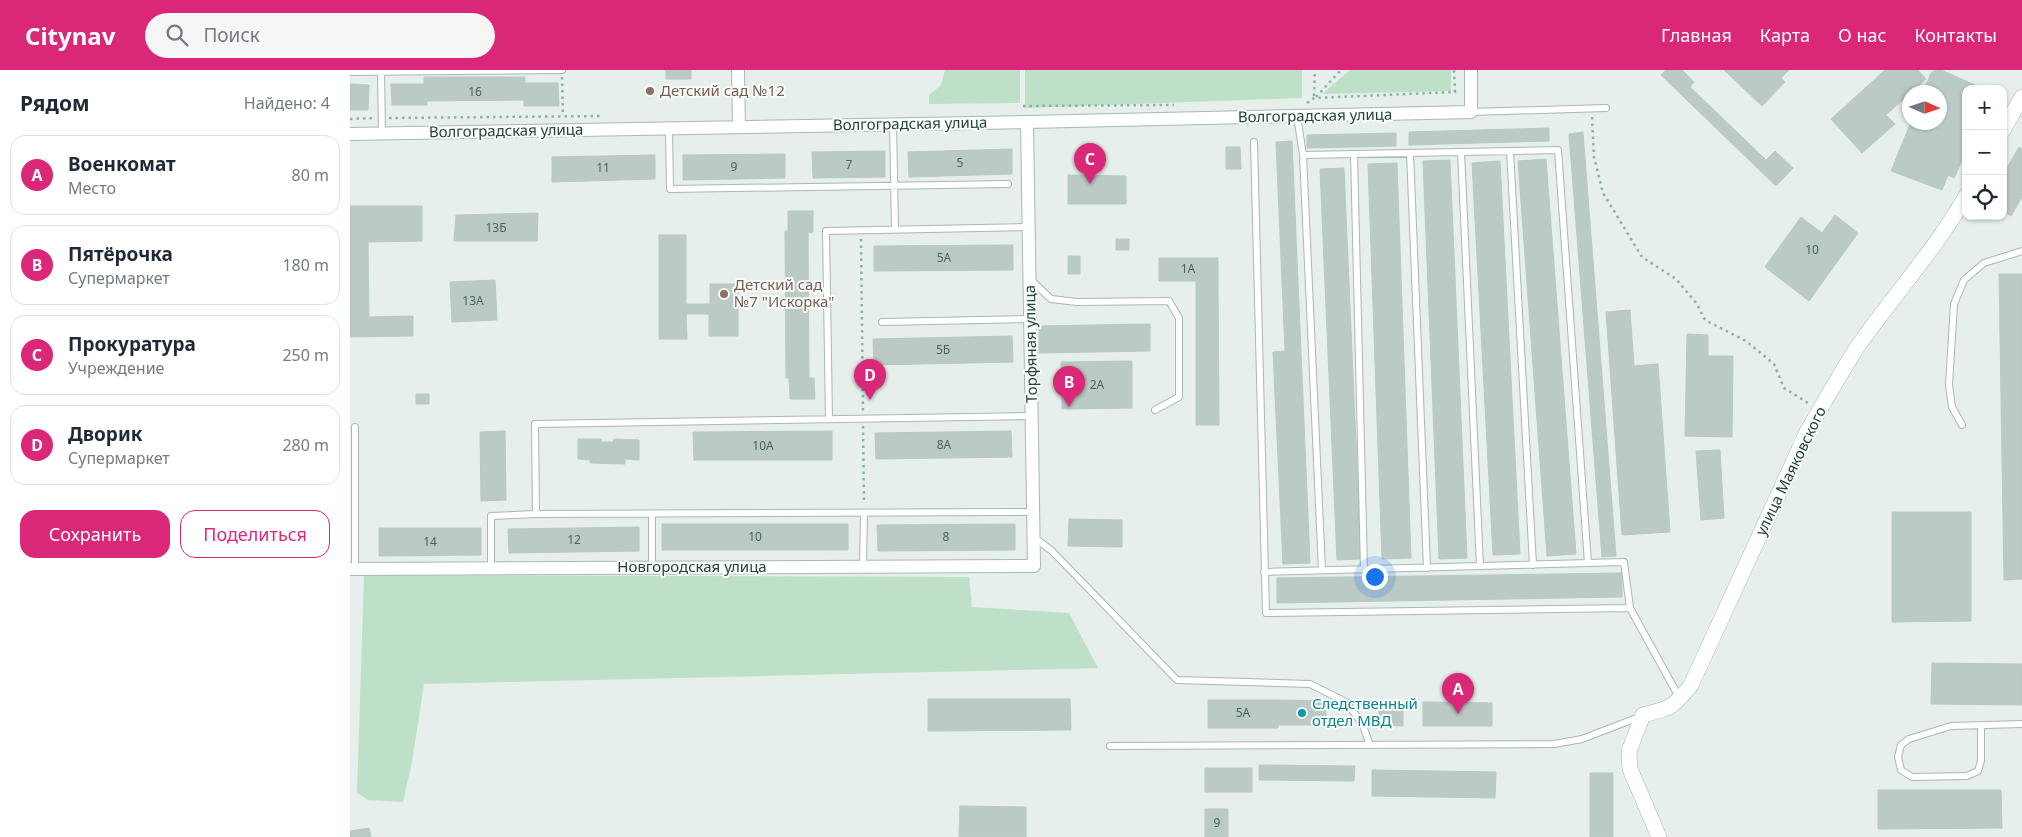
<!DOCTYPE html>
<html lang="ru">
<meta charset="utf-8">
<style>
body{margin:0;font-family:"Noto Sans",sans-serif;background:#f6f6f7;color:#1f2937}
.controls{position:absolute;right:15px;top:15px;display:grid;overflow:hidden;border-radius:10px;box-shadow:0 1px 4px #0004}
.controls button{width:45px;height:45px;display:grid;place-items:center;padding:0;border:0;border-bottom:1px solid #e0e1e3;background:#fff;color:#1f2937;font:25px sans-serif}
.compass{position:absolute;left:1552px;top:15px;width:45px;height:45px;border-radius:50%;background:#fff;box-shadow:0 1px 4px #0004;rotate:93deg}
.you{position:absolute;left:1024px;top:506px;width:18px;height:18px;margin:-12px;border:4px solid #fff;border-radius:50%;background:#1a73e8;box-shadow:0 0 0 8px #1a73e833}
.badge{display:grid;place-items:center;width:32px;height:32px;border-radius:50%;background:#db2777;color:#fff;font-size:16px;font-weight:700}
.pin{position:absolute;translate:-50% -41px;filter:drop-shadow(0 1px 2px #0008)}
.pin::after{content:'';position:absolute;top:26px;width:18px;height:15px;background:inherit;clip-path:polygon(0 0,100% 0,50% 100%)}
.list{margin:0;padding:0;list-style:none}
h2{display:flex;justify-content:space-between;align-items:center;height:65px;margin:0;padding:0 20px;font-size:21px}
h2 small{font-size:16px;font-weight:400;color:#747a83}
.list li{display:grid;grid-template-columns:32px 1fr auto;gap:15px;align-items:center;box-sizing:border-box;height:80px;margin:0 10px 10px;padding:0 10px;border:1px solid #e0e1e3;border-radius:15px}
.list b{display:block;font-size:19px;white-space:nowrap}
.list p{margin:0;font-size:16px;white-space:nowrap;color:#747a83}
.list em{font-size:16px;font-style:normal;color:#747a83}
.actions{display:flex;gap:10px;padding:15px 20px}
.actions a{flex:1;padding:11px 0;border:1px solid #db2777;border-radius:15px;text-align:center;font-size:18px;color:#db2777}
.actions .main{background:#db2777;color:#fff}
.icon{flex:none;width:28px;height:28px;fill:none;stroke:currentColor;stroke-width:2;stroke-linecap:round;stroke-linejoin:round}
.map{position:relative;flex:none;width:1672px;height:767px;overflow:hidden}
header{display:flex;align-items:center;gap:30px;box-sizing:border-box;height:70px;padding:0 25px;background:#db2777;color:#fff}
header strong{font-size:24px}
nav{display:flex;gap:28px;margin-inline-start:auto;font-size:18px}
.search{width:350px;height:45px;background:#f6f6f7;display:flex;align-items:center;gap:12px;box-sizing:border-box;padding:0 18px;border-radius:28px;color:#747a83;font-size:19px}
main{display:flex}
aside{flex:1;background:#fff}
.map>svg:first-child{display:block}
.green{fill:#bfe0c8}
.building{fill:#bbcac4;stroke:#b8c9c2}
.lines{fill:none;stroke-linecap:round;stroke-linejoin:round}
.lane-casing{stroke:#a8b8b2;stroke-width:8}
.street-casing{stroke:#a8b8b2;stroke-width:14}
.secondary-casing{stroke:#a4bbb3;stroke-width:16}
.path{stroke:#86b3a5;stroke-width:2.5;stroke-dasharray:2.5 4;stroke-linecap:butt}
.lane{stroke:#fff;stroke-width:6}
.street{stroke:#fff;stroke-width:12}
.secondary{stroke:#fff;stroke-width:15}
.education-dot{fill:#8d6e63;stroke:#f7fbf9;stroke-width:2}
.culture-dot{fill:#0f9aa8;stroke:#f7fbf9;stroke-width:2}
.labels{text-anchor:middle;stroke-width:4;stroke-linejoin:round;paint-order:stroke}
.number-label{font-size:12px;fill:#4a645c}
.education-label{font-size:15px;fill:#785e54;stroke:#f7fbf9;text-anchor:start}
.street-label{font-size:15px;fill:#24423a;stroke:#f7fbf9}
.culture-label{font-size:15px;fill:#0d838f;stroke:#f7fbf9;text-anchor:start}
</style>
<header>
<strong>Citynav</strong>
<div class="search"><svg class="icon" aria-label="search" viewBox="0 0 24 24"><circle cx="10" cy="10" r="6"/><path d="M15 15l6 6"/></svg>Поиск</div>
<nav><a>Главная</a><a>Карта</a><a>О нас</a><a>Контакты</a></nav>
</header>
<main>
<aside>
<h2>Рядом<small>Найдено: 4</small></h2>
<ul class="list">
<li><span class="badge">A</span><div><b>Военкомат</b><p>Место</p></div><em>80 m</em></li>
<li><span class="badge">B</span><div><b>Пятёрочка</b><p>Супермаркет</p></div><em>180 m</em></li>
<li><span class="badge">C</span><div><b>Прокуратура</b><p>Учреждение</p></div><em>250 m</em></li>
<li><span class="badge">D</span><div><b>Дворик</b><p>Супермаркет</p></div><em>280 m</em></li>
</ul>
<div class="actions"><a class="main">Сохранить</a><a>Поделиться</a></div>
</aside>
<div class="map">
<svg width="1672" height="767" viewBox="0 0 1672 767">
<rect width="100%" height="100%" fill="#e6efeb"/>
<path class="green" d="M595,0h75v33l-91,1v-9l12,-10z
M675,0h277v28l-277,10z
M1000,0h101v21l-129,3z
M14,505l605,2 3,30 97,6 29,55 -674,16 -12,78 -9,40 -35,-2 -11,-7z"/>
<path class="building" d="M316,0h25v9h-25z
M1316,0h16l12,12 -4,5 76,73 9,-9 18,17 -17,18 -115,-111z
M1374,0h65l-8,8 4,4 -23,24z
M1535,0h33l8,9 -40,36 9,9 -33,29 -31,-34z
M1585,0h6l43,19h-18v68l-2,-1 -10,22 -6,-3 -6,15 -51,-19 20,-49h29v-30h-17l8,-19z
M74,7h101v6h33l1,23h-35v-6l-97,1v4h-35l-1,-21h33z
M0,14l19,1 -1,25h-18z
M1199,58v13l-140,4v-13z
M1233,62l33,424 -14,1 -33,-423z
M1046,63v13l-89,2v-13z
M942,71l18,422 -27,1 -10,-212 12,-1 -9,-209z
M876,77h14l1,22h-15z
M1669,77l3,2v48l-11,19 -8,-5v-36z
M662,79v25l-103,3 -1,-25z
M535,81v26l-72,1 -1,-26z
M435,84v24l-102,2v-25z
M305,85v24l-103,3v-25z
M1196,89l30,395 -29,2 -29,-395z
M1100,90l17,398 -28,1 -16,-398z
M1150,91l20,393 -27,1 -21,-392z
M1047,93l14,395 -29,1 -14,-395z
M994,98l17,391 -24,1 -17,-391z
M718,105l58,1v28h-58z
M0,136h72v35l-54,1 1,75 44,-1v20l-63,1z
M438,141h25v21l-5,1 1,145h5l1,21h-25l-1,-21h-3l-1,-147h3z
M188,143l-1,28h-83l2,-26z
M1485,145l23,18 -49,68 -44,-34 36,-50 21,16z
M309,165h27v69h24v-20h28v52h-29v-22h-23l1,25h-28z
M766,169h13v11h-13z
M663,175v25l-139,1v-25z
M718,186h12v18h-12z
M809,188h59v23h-59z
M1649,204h23v305l-18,1z
M145,210l2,40 -45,2 -2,-40z
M846,211h22l1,144h-23z
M1280,240l4,56 24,-2 12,168 -48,3 -16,-223z
M800,254v27l-111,2v-27z
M1337,264l21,1v21h25l-1,81 -47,-1z
M662,266l1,26 -139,3 -1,-26z
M782,291v47l-70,1 -1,-47z
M66,324h13v10h-13z
M155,361l1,69 -25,1 -1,-69z
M482,361v29h-138l-1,-28z
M661,361l1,26 -136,2 -1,-26z
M228,369h23v3h12l1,-3 25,1v20l-14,-1v5l-35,-1v-3l-12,-1z
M1370,380l4,68 -23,2 -5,-69z
M1542,442h79v109l-79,1z
M719,449l53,1v27l-54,-1z
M312,454h186v26h-186z
M665,454v26l-137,1 -1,-26z
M289,457v24l-130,2 -1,-24z
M29,458h102v27l-102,1z
M1272,503v24l-345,6v-25z
M1582,593l90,1v41l-91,-1z
M578,629h142l1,31 -143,1z
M858,630h70v28h-70z
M928,630l48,1v24h-48z
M1073,632l69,1v23h-69z
M1029,639h24v17l-24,-1z
M909,695l96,1 -1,15 -95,-1z
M855,698h47v24h-47z
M1022,700l124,2 -1,26 -123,-2z
M1240,703h23v64h-23z
M1528,720h123l1,38 -124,1z
M610,736l66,1v30h-67z
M855,739h23v28h-23z
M19,758l2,9h-21v-6z"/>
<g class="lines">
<defs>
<path id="lane" d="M0,2l212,-2
M31,2l1,61
M1121,42l135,-4
M947,46l6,39 19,415
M543,54l2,105
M319,59l1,60 338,-5
M904,72l12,471 364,-5 50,91
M1160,81l23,414
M1111,82l19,414
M1060,83l17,415
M1004,84l10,415
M953,85l255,-5 30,413
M681,210l20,19 26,3 92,-1 10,17v79l-24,13
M532,252l149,-3
M479,349l-3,-188 203,-4
M1612,355l-10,-18 -3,-22 5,-81 10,-24 20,-17 38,-12
M5,357v142
M186,444l498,-2
M302,445v52
M685,468l17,13 125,129 133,4 36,18 16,21 8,22
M513,497l1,-54
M141,498v-52l45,-2 -1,-90 498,-8
M914,502l360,-10 6,46
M1631,655v36l-3,10 -11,5 -55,1 -11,-7 -3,-13 3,-12 8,-6 42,-13 71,-2
M760,676l444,-2 28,-5 57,-22"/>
<path id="street" d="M388,0l1,57
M0,64l677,-12 444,-10v-42
M0,499l684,-3 -7,-444"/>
<path id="secondary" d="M1653,60l19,-33
M1309,767l-29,-68 -1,-18 14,-36c27,-7 30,-7 48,-30l116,-253c16,-28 33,-58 51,-86 35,-50 77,-96 108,-150"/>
</defs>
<use href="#lane" class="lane-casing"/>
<use href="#street" class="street-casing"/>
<use href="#secondary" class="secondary-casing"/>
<path class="path" d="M212,7l1,39
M964,26l1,-26
M966,27l25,-27
M957,33l7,-5 141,-6 -1,-22
M673,36l151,-1
M1242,47l2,40 9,36 39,64 34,22 21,25 8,16 41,21 28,23 10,24 24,15
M39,48l212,-2
M0,49l23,-1
M511,169l2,172
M513,356l1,77"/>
<use href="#lane" class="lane"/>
<use href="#street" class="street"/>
<use href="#secondary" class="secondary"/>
</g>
<g class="education-dot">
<circle cx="300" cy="21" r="5"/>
<circle cx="374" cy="224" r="5"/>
</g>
<circle class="culture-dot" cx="952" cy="643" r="5"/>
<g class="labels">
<g class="number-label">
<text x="125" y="26">16</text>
<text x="610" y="97">5</text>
<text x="499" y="99">7</text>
<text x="384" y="101">9</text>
<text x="253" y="102">11</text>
<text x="146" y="162">13Б</text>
<text x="1462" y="184">10</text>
<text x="594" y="192">5А</text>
<text x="838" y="203">1А</text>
<text x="123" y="235">13А</text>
<text x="593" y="284">5Б</text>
<text x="747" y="319">2А</text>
<text x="594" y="379">8А</text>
<text x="413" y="380">10А</text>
<text x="405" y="471">10</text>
<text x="596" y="471">8</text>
<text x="224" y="474">12</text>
<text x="80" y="476">14</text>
<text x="893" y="647">5А</text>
<text x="867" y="757">9</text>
</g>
<g class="education-label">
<text x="310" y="26">Детский cад №12</text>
<text x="384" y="220">Детский cад<tspan x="384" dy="17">№7 "Искорка"</tspan></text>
</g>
<g class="street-label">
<text transform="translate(965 46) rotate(-1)" y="5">Волгоградская улица</text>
<text transform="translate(560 54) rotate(-1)" y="5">Волгоградская улица</text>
<text transform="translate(156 61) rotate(-1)" y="5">Волгоградская улица</text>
<text transform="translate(681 274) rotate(-91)" y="5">Торфяная улица</text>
<text transform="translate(1441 401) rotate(-64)" y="5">улица Маяковского</text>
<text x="342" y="502">Новгородская улица</text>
</g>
<g class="culture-label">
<text x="962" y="639">Следственный<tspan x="962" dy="17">отдел МВД</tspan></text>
</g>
</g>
</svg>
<div class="controls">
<button>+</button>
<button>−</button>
<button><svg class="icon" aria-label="locate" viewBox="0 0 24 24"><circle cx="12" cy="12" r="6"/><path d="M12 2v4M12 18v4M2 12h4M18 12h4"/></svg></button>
</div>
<svg class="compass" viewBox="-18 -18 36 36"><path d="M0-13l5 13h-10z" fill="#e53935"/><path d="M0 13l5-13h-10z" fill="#747a83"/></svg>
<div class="you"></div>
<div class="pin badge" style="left:1108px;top:644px">A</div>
<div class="pin badge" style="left:719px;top:337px">B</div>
<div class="pin badge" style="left:740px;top:114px">C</div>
<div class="pin badge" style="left:520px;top:330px">D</div>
</div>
</main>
